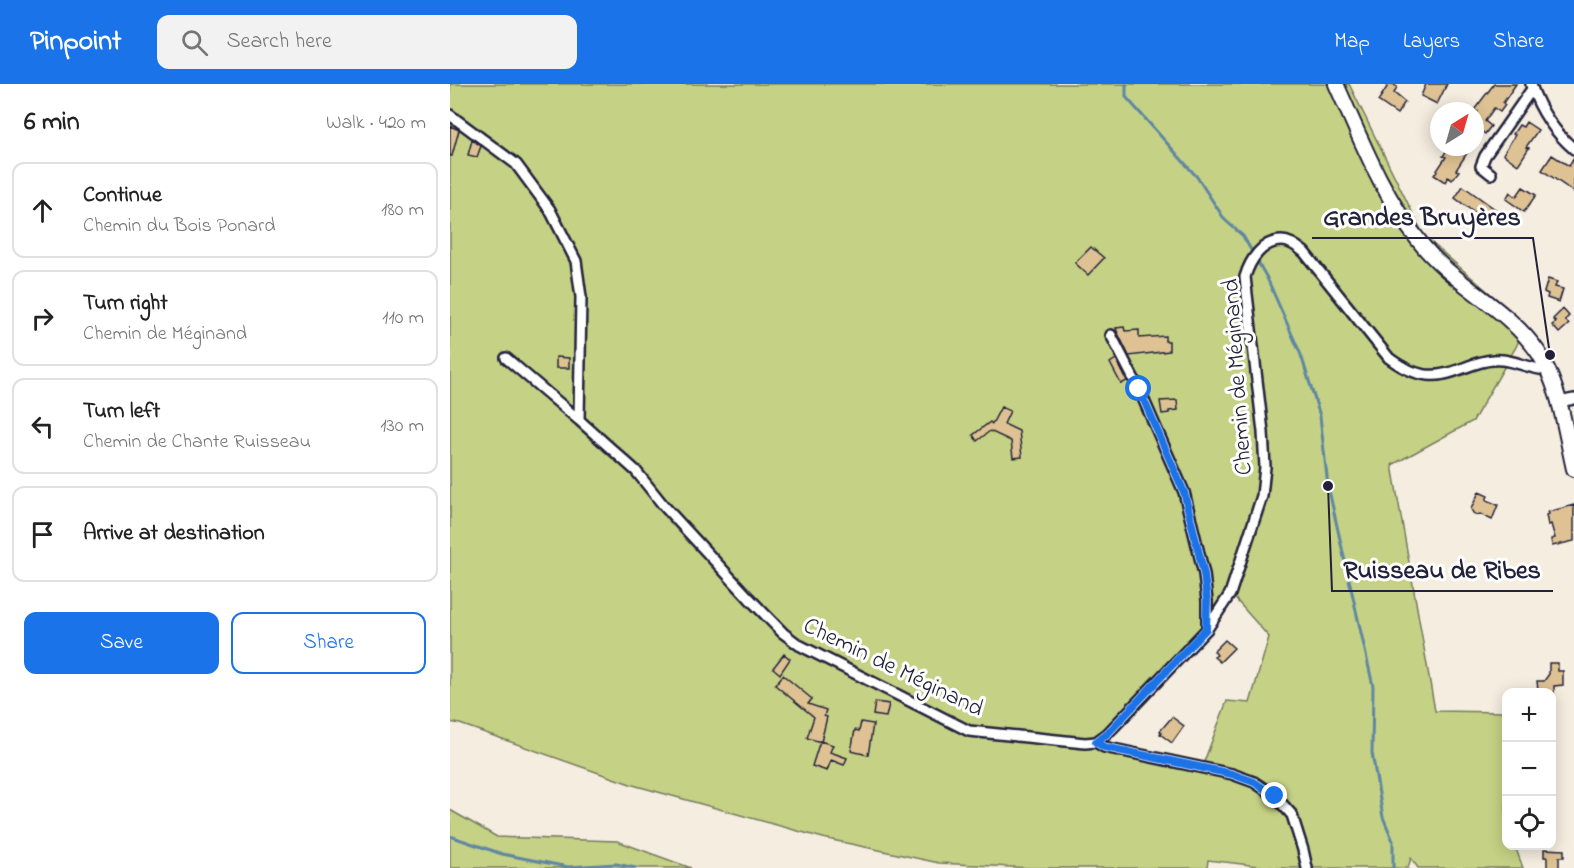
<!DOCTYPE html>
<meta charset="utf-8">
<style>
body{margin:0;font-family:"Indie Flower",sans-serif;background:#f2f2f2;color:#222}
.controls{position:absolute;right:18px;bottom:18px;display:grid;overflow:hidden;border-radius:12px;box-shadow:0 3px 15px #0003}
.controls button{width:54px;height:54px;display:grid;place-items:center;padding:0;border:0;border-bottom:2px solid #e0e0e0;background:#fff;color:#222;font:30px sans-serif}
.compass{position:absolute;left:980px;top:18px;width:54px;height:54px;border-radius:50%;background:#fff;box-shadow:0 3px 15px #0003;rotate:37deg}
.stop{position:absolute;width:18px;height:18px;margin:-14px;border:4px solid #1a73e8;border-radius:50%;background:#fff}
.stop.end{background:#1a73e8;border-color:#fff;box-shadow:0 2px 6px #0008}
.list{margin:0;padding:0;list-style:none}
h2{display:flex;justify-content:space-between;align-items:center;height:78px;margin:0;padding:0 24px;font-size:26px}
h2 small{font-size:20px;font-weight:400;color:#767676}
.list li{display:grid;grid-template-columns:39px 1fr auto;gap:18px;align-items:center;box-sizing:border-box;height:96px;margin:0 12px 12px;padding:0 12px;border:2px solid #e0e0e0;border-radius:12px}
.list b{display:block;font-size:22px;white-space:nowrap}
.list p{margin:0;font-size:20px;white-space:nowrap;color:#767676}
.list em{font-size:20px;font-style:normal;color:#767676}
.actions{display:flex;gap:12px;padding:18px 24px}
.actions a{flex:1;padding:14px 0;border:2px solid #1a73e8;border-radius:12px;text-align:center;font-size:21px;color:#1a73e8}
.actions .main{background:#1a73e8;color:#fff}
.icon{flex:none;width:33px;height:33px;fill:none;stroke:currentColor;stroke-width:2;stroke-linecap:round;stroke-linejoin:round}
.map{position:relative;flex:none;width:1124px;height:784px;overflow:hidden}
header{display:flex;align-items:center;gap:36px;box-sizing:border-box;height:84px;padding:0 30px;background:#1a73e8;color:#fff}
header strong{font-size:28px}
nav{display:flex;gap:33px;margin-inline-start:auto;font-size:21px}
.search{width:420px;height:54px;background:#f2f2f2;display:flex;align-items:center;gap:15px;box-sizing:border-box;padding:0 21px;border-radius:12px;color:#767676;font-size:22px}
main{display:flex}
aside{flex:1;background:#fff}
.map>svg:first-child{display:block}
.green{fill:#c5d184;stroke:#747a60;stroke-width:1.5;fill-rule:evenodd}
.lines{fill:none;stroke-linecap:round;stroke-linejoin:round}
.stream{stroke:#5f87a3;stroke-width:3}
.building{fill:#dfc293;stroke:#22223b;stroke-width:1.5}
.street-casing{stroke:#22223b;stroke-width:14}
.secondary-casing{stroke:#22223b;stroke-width:18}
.street{stroke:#fff;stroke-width:9}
.secondary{stroke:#fff;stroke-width:14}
.route{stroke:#1a73e8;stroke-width:8}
.labels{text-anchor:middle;stroke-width:6;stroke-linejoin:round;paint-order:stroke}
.street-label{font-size:24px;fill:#22223b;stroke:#fff}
.leader{fill:none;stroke:#22223b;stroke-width:2}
.callout-dot{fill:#22223b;stroke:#fff;stroke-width:2}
.callout-label{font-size:26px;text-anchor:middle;font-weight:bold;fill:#22223b;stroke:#fff;stroke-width:6;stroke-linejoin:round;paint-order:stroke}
</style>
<header>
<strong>Pinpoint</strong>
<div class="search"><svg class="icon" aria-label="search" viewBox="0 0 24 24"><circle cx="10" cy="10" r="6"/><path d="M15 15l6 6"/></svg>Search here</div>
<nav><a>Map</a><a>Layers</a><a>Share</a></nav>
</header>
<main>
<aside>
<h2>6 min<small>Walk · 420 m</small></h2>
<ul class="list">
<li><svg class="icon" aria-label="ahead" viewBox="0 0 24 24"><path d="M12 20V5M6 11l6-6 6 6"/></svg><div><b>Continue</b><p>Chemin du Bois Ponard</p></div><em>180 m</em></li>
<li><svg class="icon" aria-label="right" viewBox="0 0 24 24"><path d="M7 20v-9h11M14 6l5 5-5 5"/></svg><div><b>Turn right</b><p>Chemin de Méginand</p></div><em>110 m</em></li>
<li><svg class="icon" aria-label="left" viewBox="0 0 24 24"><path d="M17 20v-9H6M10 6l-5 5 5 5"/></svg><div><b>Turn left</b><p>Chemin de Chante Ruisseau</p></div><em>130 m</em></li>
<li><svg class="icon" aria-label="arrive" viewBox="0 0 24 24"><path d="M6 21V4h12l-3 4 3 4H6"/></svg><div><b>Arrive at destination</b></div></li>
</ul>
<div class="actions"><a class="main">Save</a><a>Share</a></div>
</aside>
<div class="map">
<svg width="1124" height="784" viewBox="0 0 1124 784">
<rect width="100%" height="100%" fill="#f5eddf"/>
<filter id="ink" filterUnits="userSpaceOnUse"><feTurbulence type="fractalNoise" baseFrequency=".0167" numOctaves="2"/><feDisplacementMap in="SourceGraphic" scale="12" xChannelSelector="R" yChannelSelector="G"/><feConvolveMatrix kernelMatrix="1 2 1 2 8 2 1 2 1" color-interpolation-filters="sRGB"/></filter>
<g filter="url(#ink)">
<path class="green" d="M0,0h899l75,152 102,89 -10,22 -43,74 -81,44 43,246 71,1v134h9l8,22h-105l-7,-10 -3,10h-132l-68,-8 -1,8h-177l-91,-5 -116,-25 -190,-53 -173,-61 -10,-2zM781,510l38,43 -19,66 -23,-2 -25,66 -105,-26 110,-112z
M0,726l47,27 120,4 74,27h-241z"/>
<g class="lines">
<path class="stream" d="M676,0v13l71,80 28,43 18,16 24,42 34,77 19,61 8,70 45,200 -1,67 11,64 10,24v27
M0,752l52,18 66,13 48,-3 20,4"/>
</g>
<path class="building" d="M939,0h4l4,3 -3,6 11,9 -8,12 -19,-13z
M976,0h21l-10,20 -16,-8z
M1044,0h22l-13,19 2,2 -5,7 -6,-4 -9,13 6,5 -6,8 -4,-3 -6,9v-24l3,-4 -4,-2z
M1076,38l12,8 -12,17 3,1 -11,17 -15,-11 12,-19 -2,-1 6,-9 4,2z
M0,42l9,4 -7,26h-2z
M22,56l9,6 -4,11 -9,-2z
M999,63h15l5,3 -13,20 3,1 -7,9 -4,-3 -3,5 -11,-7 12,-18 -3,-1z
M1102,71l17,11 5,-8v34l-32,-22z
M1013,102l36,26 -9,12 -35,-26z
M1073,103l13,8 -12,17 -18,-13 4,-7 6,5z
M641,163l13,11 -16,17 -13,-12z
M1098,195l9,3 -2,5 8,2 -4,13 -12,-4 1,-4 -4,-2z
M1113,225l6,7 -4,4 4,4 -10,9 -7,-8 4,-3 -3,-3z
M674,243l1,4 14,-1v8l26,-2v5h4v10l-40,5 -12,-25 -1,-3z
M106,273l13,1v10h-13z
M666,275l11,22 -6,3 -11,-21z
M727,316l1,10 -9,1v2l-7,1 -2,-13z
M551,323l9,4 -6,13 15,7 3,26 -9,1 -2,-17 -21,-10 -13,10 -4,-6 17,-13 2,2z
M1029,408l9,4 -2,4 12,5 -6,15 -12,-6 -3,1 -4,-2 -2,-4z
M1124,421v36l-22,5 -1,-7 4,-1 -4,-14 -3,1 -2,-10 3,-1 -1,-2z
M775,556l9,8 -14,14 -6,-5 3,-2 -3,-4z
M334,570l6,5 -10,15 -7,-6z
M1099,579h9v8h5v14l-9,1v7h-11v-3h-5l-1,-9h7l5,-7z
M333,591l29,24 -4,5 18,6 -2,6 3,1 -6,25 -14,-4 7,-21 -39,-32z
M425,618l14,2 -3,13 -13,-2z
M722,633l12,9 -12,17 -12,-9 2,-1 -2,-2z
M411,638l12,2 -5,31 -17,-4 4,-21 4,1z
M370,657l13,4 -3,7 17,6 -3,7 -13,-5 -4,11 -15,-5z
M1094,765l20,1v7h-5v11h-12v-11h-3z"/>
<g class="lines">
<defs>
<path id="street" d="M1081,1c9,25 23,47 43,64
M0,31l66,49 34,46 26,51 5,36 -2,123
M1041,90l-10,-8 4,-10 47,-67
M661,251l28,54 45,103 20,82 3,27v28
M56,274l73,62 57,51 28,35 85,92 34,35 16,12 170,86 116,12 11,-1 12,-9 99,-104 23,-35 32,-98 3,-29 -2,-35 -18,-155c5,-17 17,-36 37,-36 8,0 16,6 22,11l85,106c16,12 34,21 55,16 17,-3 31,-13 49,-14 19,-2 35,9 54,10
M1109,318l15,-3
M646,658l8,5 128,27 22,8 21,14 17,19 11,35 4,18"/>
<path id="secondary" d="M886,0c24,53 46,111 83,157 33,43 88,66 119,111 22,34 27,78 36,117"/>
</defs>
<use href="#street" class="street-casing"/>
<use href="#secondary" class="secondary-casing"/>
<use href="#street" class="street"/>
<use href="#secondary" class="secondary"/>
</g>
</g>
<g class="lines" filter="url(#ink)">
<path class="route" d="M689,305l45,103 20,82 3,27 -1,28 -98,104 -12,9 8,5 128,27 22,8 21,14"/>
</g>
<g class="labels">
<g class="street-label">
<text transform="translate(786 293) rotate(-94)" y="8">Chemin de Méginand</text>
<text transform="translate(444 582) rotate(26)" y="8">Chemin de Méginand</text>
</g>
</g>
<path class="leader" d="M1100 271L1083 154H862M878 402L882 507H1103"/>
<g class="callout-dot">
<circle cx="1100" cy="271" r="6"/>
<circle cx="878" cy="402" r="6"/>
</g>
<g class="callout-label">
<text x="972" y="141">Grandes Bruyères</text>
<text x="992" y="494">Ruisseau de Ribes</text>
</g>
</svg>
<div class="controls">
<button>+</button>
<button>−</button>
<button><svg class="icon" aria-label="locate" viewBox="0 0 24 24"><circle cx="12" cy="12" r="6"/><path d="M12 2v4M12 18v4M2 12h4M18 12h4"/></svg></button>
</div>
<svg class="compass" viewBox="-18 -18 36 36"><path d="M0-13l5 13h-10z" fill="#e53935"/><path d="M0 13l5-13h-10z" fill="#767676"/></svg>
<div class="stop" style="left:689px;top:305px"></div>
<div class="stop end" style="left:825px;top:712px"></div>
</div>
</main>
